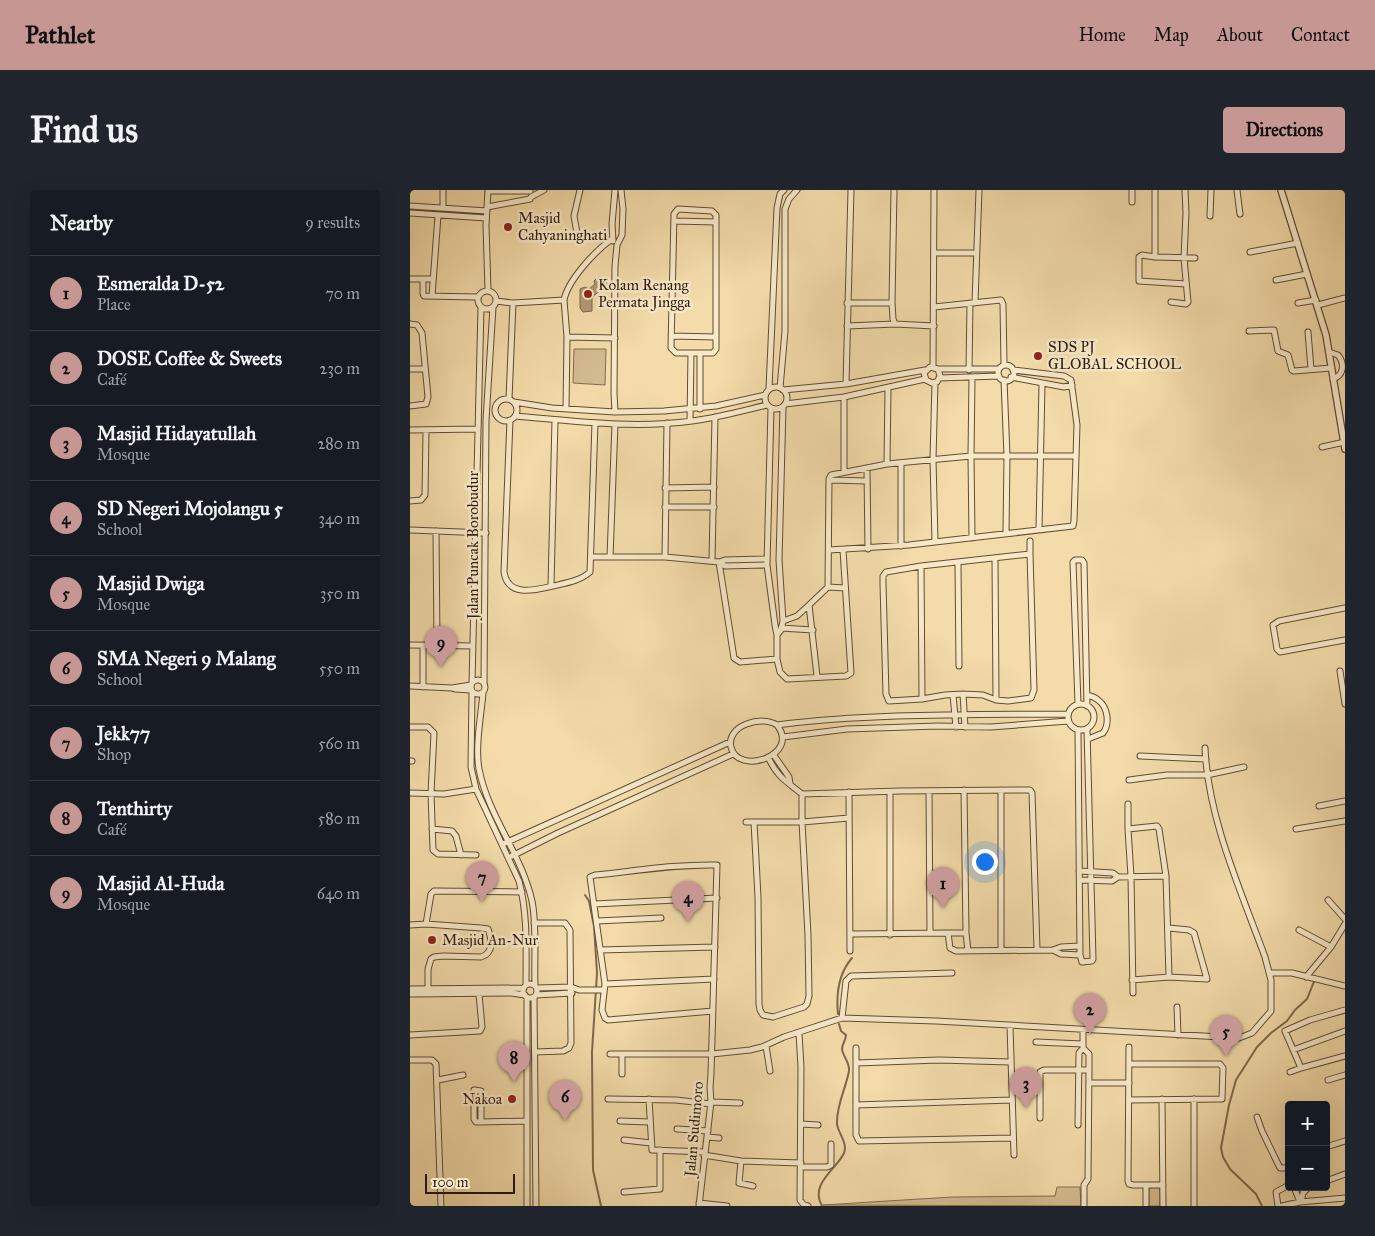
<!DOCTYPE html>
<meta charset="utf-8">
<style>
body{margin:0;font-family:"IM FELL Great Primer",serif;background:#20242c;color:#f1f3f6}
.controls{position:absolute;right:15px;bottom:15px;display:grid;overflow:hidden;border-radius:5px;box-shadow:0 5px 20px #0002}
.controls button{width:45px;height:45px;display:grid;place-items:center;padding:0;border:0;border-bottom:1px solid #363941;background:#171b24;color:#f1f3f6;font:25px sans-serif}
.scale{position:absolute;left:15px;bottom:12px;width:90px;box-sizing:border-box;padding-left:5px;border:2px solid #301c0e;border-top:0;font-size:14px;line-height:18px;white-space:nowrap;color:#301c0e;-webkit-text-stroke:4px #f7e8c8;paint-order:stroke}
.you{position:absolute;left:574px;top:671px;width:18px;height:18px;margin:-12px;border:4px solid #fff;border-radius:50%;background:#1a73e8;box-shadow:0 0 0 8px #1a73e833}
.badge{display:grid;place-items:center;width:32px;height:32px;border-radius:50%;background:#c59692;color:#111;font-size:16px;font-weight:700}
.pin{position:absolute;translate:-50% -41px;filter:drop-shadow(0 1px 2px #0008)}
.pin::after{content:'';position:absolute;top:26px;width:18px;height:15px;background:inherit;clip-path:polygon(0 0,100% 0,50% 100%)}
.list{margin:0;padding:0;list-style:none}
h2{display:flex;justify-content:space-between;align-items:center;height:65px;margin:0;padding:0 20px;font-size:21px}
h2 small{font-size:16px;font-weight:400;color:#9ea1a6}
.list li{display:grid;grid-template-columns:32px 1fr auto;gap:15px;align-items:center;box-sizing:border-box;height:75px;padding:0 20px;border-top:1px solid #363941}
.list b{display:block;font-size:19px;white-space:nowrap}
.list p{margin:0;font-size:16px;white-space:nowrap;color:#9ea1a6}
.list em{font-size:16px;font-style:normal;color:#9ea1a6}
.map{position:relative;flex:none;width:935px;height:1016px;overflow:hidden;border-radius:5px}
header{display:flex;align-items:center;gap:30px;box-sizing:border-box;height:70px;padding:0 25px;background:#c59692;color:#111}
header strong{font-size:24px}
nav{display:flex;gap:28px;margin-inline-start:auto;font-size:18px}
.intro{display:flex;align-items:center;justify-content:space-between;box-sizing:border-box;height:120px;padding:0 30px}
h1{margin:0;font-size:35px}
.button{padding:12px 22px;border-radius:5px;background:#c59692;color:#111;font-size:18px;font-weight:700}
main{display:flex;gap:30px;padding:0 30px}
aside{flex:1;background:#171b24;border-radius:5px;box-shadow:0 5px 20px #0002}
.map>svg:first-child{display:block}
.green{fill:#d2bb8f;stroke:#816c4e}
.water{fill:#b19a75;stroke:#7d684c}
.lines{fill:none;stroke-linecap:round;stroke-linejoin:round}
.stream{stroke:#7d684c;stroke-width:2}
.minor-casing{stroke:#614c35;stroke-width:7}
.tertiary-casing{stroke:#614c35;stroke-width:8}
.minor{stroke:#f7e8c8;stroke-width:5}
.tertiary{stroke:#f7e8c8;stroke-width:5.5}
.poi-dot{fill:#8f2418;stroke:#f7e8c8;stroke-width:2}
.labels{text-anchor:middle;stroke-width:5;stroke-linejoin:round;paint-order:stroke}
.poi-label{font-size:15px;fill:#301c0e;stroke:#f7e8c8;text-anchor:start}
.street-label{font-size:15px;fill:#301c0e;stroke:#f7e8c8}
</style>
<header>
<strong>Pathlet</strong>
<nav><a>Home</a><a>Map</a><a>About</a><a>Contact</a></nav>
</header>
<div class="intro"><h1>Find us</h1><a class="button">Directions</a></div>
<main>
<aside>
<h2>Nearby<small>9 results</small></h2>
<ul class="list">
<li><span class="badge">1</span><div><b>Esmeralda D-52</b><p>Place</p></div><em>70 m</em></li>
<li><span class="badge">2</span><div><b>DOSE Coffee &amp; Sweets</b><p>Café</p></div><em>230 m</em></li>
<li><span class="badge">3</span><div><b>Masjid Hidayatullah</b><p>Mosque</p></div><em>280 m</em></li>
<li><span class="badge">4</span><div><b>SD Negeri Mojolangu 5</b><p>School</p></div><em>340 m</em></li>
<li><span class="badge">5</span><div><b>Masjid Dwiga</b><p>Mosque</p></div><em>350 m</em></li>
<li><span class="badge">6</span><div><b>SMA Negeri 9 Malang</b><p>School</p></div><em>550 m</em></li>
<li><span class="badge">7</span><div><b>Jekk77</b><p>Shop</p></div><em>560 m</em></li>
<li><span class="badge">8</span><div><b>Tenthirty</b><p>Café</p></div><em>580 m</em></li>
<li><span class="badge">9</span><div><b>Masjid Al-Huda</b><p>Mosque</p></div><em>640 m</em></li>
</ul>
</aside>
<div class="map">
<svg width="935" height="1016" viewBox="0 0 935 1016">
<rect width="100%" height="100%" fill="#f3dbaa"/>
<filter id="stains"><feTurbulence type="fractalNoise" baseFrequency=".004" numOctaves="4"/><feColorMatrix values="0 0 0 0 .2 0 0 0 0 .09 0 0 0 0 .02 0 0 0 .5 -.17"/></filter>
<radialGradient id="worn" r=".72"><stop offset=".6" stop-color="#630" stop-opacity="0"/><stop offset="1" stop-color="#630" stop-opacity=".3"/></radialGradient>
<path class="green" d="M164,159h32l-1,36 -32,-2z
M647,997h23l1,19 -258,-1 129,-8 103,-1z
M750,997v19h-11v-18z"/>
<path class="water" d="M188,87l6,1 4,7 -16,12v14l-9,1 -3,-4v-19l5,-2 4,2 6,-5 -1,-3z"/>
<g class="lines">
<path class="stream" d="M175,705l4,6 5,25 3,47 -5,79 1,118 8,36
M428,824c-2,-20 1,-41 14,-56
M412,1016c-13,-22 15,-37 22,-53 4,-10 -6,-20 -7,-29 -1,-18 9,-36 12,-53 1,-9 -6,-14 -7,-22 0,-5 4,-9 4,-14l-5,-4 -2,-7
M852,1016l-6,-12 -26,-25 -7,-12 -2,-9 8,-43 7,-25 21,-33 14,-14 16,-12 8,-11 12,-11 8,-20"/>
<defs>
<path id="minor" d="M78,0l-2,35 2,66
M484,0l-2,113 1,16 2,5
M745,0v67l40,1
M827,0l3,24
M78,1h42
M121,7l13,-7
M722,12v-12
M0,16l77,5
M77,17l43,-8
M33,18v-18
M268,19l34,2 4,4v134l-3,4h-37l-5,-5 3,-134z
M0,23l76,5
M800,26l1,-26
M264,31l42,1
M167,43l-3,-17 6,-26
M203,51l-1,-17 3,-34
M840,62l48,-9
M524,63h42
M745,67l-13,-2 -3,2v24l47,3
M0,89h22
M13,89v15l1,2 54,1
M866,90l31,-6
M68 110a9 9 0 1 1 18 0a9 9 0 1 1-18 0Z
M22,106l6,-80
M86,111l17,2 51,-3
M761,112l15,2 2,-2 -4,-44 2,-45 -1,-23
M437,113h45
M565,113l4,-113
M888,113l18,-3
M908,115l27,-7
M524,117l67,-7 2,4 1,61
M0,134l7,1 5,8 6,64 -2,7 -16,2
M437,136l48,-2 39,2
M839,141l25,-1 4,21 10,4 4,15 2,1 37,-3
M898,142l3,37
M261,146l45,1
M157,147l48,1
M919,162l9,3c7,9 6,20 -5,24
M588 183a8 8 0 1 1 16 0a8 8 0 1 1-16 0Z
M523,177l1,-177
M0,179h15
M528,179l2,7 -3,6 -5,1 -6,-3 -2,-7 6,-6 8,2h61
M559,180l1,-67
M601,187l53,10 8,-2
M529,188l60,-2
M594,190l3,76 -1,77
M525,192l-2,77 2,83
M436,194l5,-194
M355 208a11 11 0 1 1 22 0a11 11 0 1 1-22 0Z
M370,198l5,-57v-122l4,-10 8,-9
M359,199l8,-181 3,-14 4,-4
M373,200l63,-6 79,-14
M85 220a11 11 0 1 1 22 0a11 11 0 1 1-22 0Z
M99,209l4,-96
M104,212l38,6 63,4 49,-1 52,-5 49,-11
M375,214l59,-7 81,-18
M361,218l-4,157 8,60 2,10v24l3,13 7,7 59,-3 5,-3 -8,-123
M156,219l1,-72 -3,-37c4,-20 31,-49 48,-61
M290,219v-56
M205,222l-1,-19 1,-127 2,-21 5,-10 1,-26 -2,-19
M105,226c59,5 118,13 177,5 25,-3 50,-10 75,-16
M100,230l-6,152c4,26 31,18 49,14 13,-3 27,-5 37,-14l5,-149
M280,231l1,-68
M0,240l68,-1
M912,257l23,-5
M491,273v83
M477,274l1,-76
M457,279l1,80
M434,282v-75
M420,290l37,1
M255,298l49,-1
M0,311l11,-1 4,-5 1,-64
M255,317h49
M629,339l3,-145
M0,340l76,3
M26,341l1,115
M562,348l-1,-82 1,-79
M620,351v13l-109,12 -35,6 -3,4v8l3,110 3,7 33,-2 23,-4 18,-1 20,1 13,5 12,1 23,-3 3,-8 -4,-136
M419,360l80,-5 164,-19 1,-5 3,-96 -6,-45 -7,-4 -51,-6
M181,367h74l54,5 6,-2 42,-1
M200,367l5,-133
M255,367l2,-134
M585,369l1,141
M302,371l3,-144
M309,372l15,96 6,4 37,-3
M309,372l6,4 42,-1
M548,373l1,103
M511,376l1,133
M141,396l4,-166
M418,397l1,-108 2,-4 56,-11 84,-8h105
M935,418l-66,13 -6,4 4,24 3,3 65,-12
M373,431l14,-5 12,-11
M371,438l32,2
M367,445l4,-5 2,-9 -4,-61 4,-153
M0,455l63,1
M930,481l5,33
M407,486l-8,-71 19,-18 17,1
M61 497a7 7 0 1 1 14 0a7 7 0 1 1-14 0Z
M62,493l9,-376
M74,494l2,-264 7,-113
M0,496l42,2 19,-3
M13,497v-42
M45,499l16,1
M62,502l-1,75 5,22 43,92c9,34 7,69 7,104
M73,503c-2,23 -8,53 -4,76 9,47 43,86 53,132 5,24 2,59 3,84
M553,504l2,33
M543,505l3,32
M677,505c4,1 8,2 11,5 10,7 12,24 5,33l-15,6
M668,514l-5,-142 2,-2h7l2,3 3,143
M658 527a13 13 0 1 1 26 0a13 13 0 1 1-26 0Z
M367,535c24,31 -40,51 -46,22 -5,-22 31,-32 46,-22 96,-12 194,-10 291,-11
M0,537h18l6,6 -3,60 2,57 5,4 38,1
M668,540l2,225 2,7 10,-1 1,-2 -6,-230
M373,547l64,-8 91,-3 53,1 77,-6
M363,564l16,23 1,7
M730,566l66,3
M358,567c10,21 17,23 34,37l98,-3 130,-1 2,3 5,156
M0,571h2
M719,590l38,-5h40l37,-8
M554,600l2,143 2,18
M519,601l1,142
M439,602l1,159
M480,602v143
M0,603l34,1 32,-5
M718,614v25l3,47 2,117
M909,616l26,-5
M336,632h56l47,-4
M344,632l4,75 1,107 1,6 3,5 10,2 31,-10 3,-3 2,-8 -1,-61 -6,-113v-28
M22,639l20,2 4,5 5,19
M718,639l29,-3 2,3 7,47 3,101
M886,639l49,-8
M95,653l225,-101
M102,666l46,-23 175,-79
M669,681l34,2 5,4
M670,690l32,1 6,-4 48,-1
M918,710l17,19
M184,714l123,-6
M187,731l64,-3
M124,733h31l5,7 1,113 -2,5 -6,3 -28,1
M16,734l5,-30 3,-3 88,1
M0,735l16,-1 55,4 7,1c4,11 6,24 -7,28l-38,-1 -9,1 -3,2 -3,10v25
M889,740l32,17
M538,743h18
M440,744l98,-1 2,15 6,3 97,-1 8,-3 19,-1
M190,760l115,-3
M591,760v-160
M643,760l8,4 19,1
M860,783h22l53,13
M896,787l25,-30 14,-23
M722,790l37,-3 38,2 -13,-46 -5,-3 -20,-2
M113 801a7 7 0 1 1 14 0a7 7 0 1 1-14 0Z
M195,794l109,-5
M127,798l34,-1 8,3h25
M0,799l114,-1
M0,804l101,-1 14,2
M126,805l36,-2
M117,807v209
M124,807l2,209
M767,817l1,28
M935,820l-35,10 -25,11 16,37 44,-12
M432,828l4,-37 5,-5 101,-3
M600,836l4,129
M673,840v18l6,6v16l-1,109 -4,6v21
M389,843l2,34 -1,133 3,4 5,2
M0,845l70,-4 2,-4 -3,-33
M626,852l47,2
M356,856l4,25
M719,857l-1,134 1,3 4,1h30
M446,858v87l3,6 154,-3
M883,860l52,-19
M200,864h102l38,-4 12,-3 22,-10 58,-19 94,3 303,17 13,-5 19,-22v-31l-6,-23c-24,-66 -57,-138 -60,-209
M0,870h22l4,4 5,142
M446,873l83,-3 71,2
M719,874h91l3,4 -1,31 -93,1
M880,882l11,-4
M212,884v-19
M28,890l25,-5
M918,890l17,-5
M679,893h40
M198,909l68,1 35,4
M239,909l3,51 53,2
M752,909l1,107
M784,909v107
M301,912l29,1
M446,915l155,-5
M847,927l5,14 18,37h9
M630,928v-46l4,-2h45
M210,931l30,1
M71,932v-31l-7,-1v29l2,3h5l45,-1
M391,934l17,1
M668,935l1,-72 4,-5
M267,939l31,2
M297,947l12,1
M214,950l27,3
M916,957l19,-6
M294,965l37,6 60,2
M331,971l-2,22 14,3
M391,977h26l4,-2v-21
M916,991l19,-7
M736,995v21
M884,997l6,15
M214,1002l36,-3v-39
M891,1012l2,-9 6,-6
M289,1013l28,3
M289,1016l12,-104 -1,-15 1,-13 6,-209c-40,-1 -82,6 -122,10l-5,2 15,107 -3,26 3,8 3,2 12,-1 93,-8
M868,1016l-2,-14 13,-7
M872,1016l18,-4 45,-4"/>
<path id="tertiary" d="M871,0l45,145 19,114"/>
</defs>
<use href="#minor" class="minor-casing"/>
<use href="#tertiary" class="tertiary-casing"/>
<use href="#minor" class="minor"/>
<use href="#tertiary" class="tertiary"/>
</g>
<g class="poi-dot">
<circle cx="98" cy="37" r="5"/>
<circle cx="178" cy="104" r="5"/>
<circle cx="628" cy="166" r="5"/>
<circle cx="22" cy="750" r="5"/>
<circle cx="102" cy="909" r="5"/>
</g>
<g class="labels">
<g class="poi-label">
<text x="108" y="33">Masjid<tspan x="108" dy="17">Cahyaninghati</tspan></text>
<text x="188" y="100">Kolam Renang<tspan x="188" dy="17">Permata Jingga</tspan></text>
<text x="638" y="162">SDS PJ<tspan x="638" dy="17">GLOBAL SCHOOL</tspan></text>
<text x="32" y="755">Masjid An-Nur</text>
<text x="92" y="914" text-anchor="end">Nakoa</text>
</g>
<g class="street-label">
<text transform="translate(63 355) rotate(-90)" y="5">Jalan Puncak Borobudur</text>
<text transform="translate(284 939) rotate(-85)" y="5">Jalan Sudimoro</text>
</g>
</g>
<rect width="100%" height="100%" filter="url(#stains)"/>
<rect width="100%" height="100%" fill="url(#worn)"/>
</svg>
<div class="controls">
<button>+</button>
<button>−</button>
</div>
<div class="scale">100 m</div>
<div class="you"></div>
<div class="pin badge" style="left:533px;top:718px">1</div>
<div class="pin badge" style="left:680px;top:844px">2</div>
<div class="pin badge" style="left:616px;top:918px">3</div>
<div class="pin badge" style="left:278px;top:732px">4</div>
<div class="pin badge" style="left:816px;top:866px">5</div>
<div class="pin badge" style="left:155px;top:931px">6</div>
<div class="pin badge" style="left:72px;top:712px">7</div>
<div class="pin badge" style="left:104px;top:892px">8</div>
<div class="pin badge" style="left:31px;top:477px">9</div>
</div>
</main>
